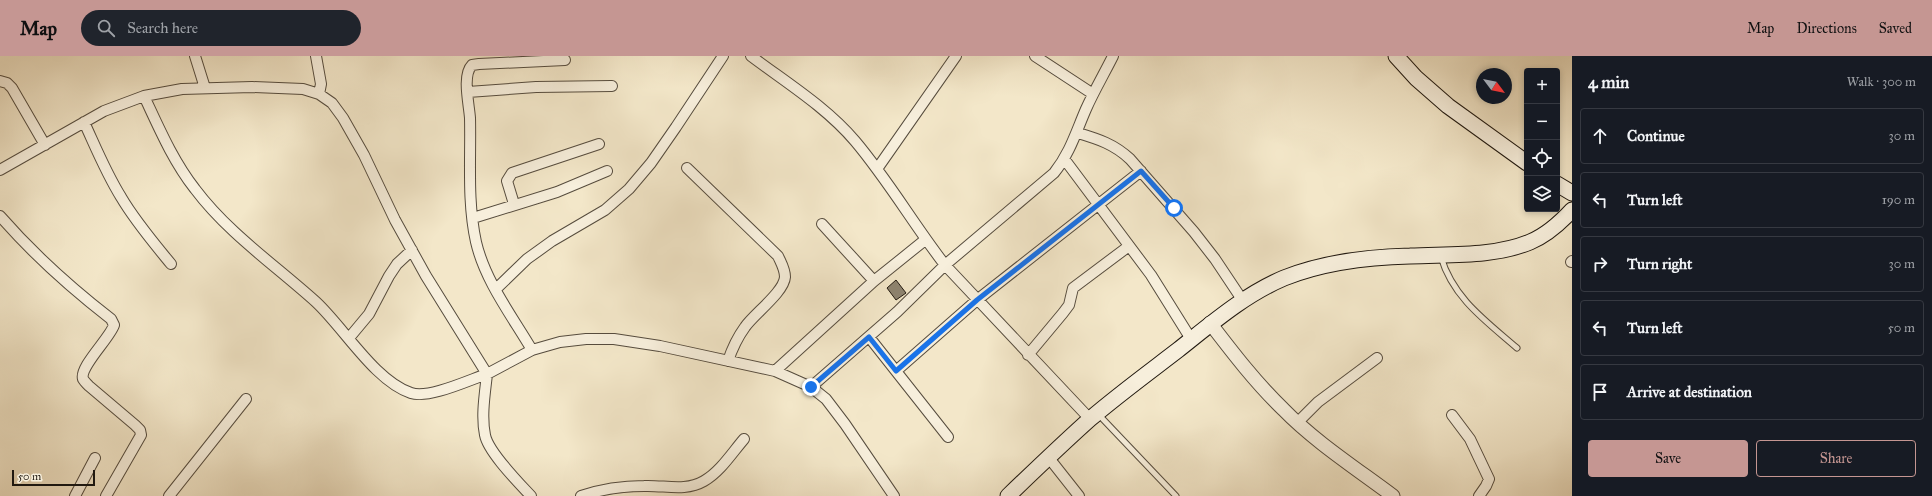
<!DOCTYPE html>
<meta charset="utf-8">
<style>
body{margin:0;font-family:"IM FELL Great Primer",serif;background:#20242c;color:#f1f3f6}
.controls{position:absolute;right:12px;top:12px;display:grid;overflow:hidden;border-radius:4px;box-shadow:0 2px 6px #0003}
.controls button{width:36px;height:36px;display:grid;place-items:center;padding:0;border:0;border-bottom:1px solid #363941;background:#171b24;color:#f1f3f6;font:20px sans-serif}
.compass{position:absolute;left:1476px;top:12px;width:36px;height:36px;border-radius:50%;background:#171b24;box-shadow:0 2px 6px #0003;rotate:122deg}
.scale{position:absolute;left:12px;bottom:10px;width:83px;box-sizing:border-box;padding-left:4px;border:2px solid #211910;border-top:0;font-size:11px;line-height:14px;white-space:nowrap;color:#211910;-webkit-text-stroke:3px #f7efdc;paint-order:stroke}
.stop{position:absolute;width:12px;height:12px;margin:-9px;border:3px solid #1a73e8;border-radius:50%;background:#fff}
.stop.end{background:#1a73e8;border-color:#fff;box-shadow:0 1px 4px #0008}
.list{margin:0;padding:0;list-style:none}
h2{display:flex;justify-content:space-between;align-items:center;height:52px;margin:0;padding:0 16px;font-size:17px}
h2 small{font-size:13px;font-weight:400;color:#9ea1a6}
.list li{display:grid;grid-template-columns:26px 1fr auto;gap:12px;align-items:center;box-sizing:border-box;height:56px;margin:0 8px 8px;padding:0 8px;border:1px solid #363941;border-radius:4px}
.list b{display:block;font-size:15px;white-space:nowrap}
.list em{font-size:13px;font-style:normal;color:#9ea1a6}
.actions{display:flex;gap:8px;padding:12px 16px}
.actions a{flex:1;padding:9px 0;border:1px solid #c59692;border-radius:4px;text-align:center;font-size:14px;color:#c59692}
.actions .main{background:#c59692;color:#111}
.icon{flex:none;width:22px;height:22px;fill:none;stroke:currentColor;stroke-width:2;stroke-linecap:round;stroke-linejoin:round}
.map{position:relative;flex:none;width:1572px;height:440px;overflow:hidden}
header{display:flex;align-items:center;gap:24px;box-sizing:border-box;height:56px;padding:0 20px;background:#c59692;color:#111}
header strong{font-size:19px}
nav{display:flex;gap:22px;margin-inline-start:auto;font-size:14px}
.search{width:280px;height:36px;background:#20242c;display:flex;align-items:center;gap:10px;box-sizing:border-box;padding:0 14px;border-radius:22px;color:#9ea1a6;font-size:15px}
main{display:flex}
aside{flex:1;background:#171b24}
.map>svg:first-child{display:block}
.building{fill:#8e8470;stroke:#211910}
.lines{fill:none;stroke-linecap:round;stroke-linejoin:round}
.service-casing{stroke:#564c3e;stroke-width:7}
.minor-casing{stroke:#564c3e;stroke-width:12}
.tertiary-casing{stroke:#564c3e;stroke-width:15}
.secondary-casing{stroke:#211910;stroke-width:17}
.service{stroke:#f7efdc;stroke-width:5}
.minor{stroke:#f7efdc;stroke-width:10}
.tertiary{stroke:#f7efdc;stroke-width:13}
.secondary{stroke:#f7efdc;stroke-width:15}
.route{stroke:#1a73e8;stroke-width:5}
</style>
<header>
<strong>Map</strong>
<div class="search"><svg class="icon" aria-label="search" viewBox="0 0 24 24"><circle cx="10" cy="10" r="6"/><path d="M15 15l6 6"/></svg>Search here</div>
<nav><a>Map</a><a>Directions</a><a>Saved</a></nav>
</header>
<main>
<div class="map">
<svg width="1572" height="440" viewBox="0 0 1572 440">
<rect width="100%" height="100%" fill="#f3e7c9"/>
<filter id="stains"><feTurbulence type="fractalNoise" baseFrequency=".005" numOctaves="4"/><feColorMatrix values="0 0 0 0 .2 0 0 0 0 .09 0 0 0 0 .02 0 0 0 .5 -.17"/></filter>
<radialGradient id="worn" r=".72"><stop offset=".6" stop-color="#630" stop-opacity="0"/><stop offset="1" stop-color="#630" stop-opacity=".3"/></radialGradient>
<path class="building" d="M896,224l10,13 -10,7 -9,-12z"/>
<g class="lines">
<defs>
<path id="service" d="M1441,201c12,41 45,64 76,91
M1098,358l78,82"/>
<path id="minor" d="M195,0l10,32
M316,0l5,28 -2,10
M751,0c36,27 75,51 104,85 33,39 59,84 90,124l145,154
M1035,0l58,38
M0,25l7,2 5,5 33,57
M468,36l68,-5 76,-1
M144,40c15,32 29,65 51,93 33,44 80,76 121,113 28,26 59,79 95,91 18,6 58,-13 76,-19 -2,19 -6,42 -2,61 3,17 34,48 46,61
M84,66c12,26 22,51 37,75 14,24 32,45 50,67
M1078,77c20,6 36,11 52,26l64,73 21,27 28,42
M1065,104l86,115 40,64
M687,112l91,88c3,7 7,13 7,21 -1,15 -31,37 -40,50 -8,11 -13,22 -17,34
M877,113l79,-113
M0,114l104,-59 40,-15 38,-7 70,-2 51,2 16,5 13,9 11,15 21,37 31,65 31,56 61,98 45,-24 28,-8 26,-3h28l46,7 115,25 36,16 15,12 19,25 49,72
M514,148l-7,-23 5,-8 87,-29
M0,160c34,39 71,72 111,103l3,6c-4,13 -35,42 -31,54 1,2 4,5 6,7l46,39 5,5 1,5 -35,61
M473,162l84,-26 50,-21
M822,168l52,57
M1571,206l1,-1
M496,233l31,-30 25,-18 53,-31 24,-21 22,-26 25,-36 47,-71
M869,281l79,100
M349,282l20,-24 20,-38 8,-12 15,-14
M532,294c-20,-34 -47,-69 -56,-108 -9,-41 -5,-83 -6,-124 -1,-14 -8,-43 2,-53l7,-1 86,-4
M1028,299l35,-42 6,-8 4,-17 56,-42
M775,315l99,-90 51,-41
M896,315l81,-71 164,-129
M811,331l86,-75 48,-47 109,-92c16,-20 22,-41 32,-64 8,-18 18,-35 27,-53
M1452,359l18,24 19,40 -3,7 -7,10
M1298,366l20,-20 59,-44
M1049,402l30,38
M75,440l20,-38
M169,440l77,-97
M581,440c21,-7 41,-10 63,-10 21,-1 41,6 60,-5 16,-9 28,-28 40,-42"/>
<path id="tertiary" d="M1210,267c23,30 46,60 73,86 31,32 74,60 110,87"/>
<path id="secondary" d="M1396,0l20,22 32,28 79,57
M1557,128l15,9
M1008,440c27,-26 54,-52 82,-77 28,-24 58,-46 88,-69 33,-26 66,-55 106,-72 40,-16 83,-21 126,-22 39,-2 84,1 120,-14 17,-7 30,-19 42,-32"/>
</defs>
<use href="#service" class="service-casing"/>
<use href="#minor" class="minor-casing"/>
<use href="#tertiary" class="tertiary-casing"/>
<use href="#secondary" class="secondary-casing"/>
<use href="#service" class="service"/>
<use href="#minor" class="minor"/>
<use href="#tertiary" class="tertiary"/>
<use href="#secondary" class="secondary"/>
</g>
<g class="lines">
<path class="route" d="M811,331l58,-50 27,34 81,-71 164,-129 33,37"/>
</g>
<rect width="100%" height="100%" filter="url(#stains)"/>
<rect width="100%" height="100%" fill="url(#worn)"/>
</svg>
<div class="controls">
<button>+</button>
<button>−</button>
<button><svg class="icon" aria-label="locate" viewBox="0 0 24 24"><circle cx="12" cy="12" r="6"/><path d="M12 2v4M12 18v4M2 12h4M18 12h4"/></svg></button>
<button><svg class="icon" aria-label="layers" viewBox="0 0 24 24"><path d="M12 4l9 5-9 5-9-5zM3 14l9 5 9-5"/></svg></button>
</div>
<svg class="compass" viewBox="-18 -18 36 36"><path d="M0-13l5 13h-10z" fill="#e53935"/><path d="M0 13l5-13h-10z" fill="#9ea1a6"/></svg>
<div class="scale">50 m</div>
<div class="stop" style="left:1174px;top:152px"></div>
<div class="stop end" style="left:811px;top:331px"></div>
</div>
<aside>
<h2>4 min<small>Walk · 300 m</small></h2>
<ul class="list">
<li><svg class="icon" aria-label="ahead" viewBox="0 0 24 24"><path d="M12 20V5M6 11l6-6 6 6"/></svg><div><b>Continue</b></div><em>30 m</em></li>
<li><svg class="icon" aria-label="left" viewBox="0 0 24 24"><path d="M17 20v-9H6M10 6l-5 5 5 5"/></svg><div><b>Turn left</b></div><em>190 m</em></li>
<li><svg class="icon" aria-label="right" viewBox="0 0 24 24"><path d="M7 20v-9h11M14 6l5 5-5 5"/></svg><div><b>Turn right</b></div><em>30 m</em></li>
<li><svg class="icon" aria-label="left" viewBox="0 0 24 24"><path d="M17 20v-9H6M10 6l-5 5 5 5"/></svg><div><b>Turn left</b></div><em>50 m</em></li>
<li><svg class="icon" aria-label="arrive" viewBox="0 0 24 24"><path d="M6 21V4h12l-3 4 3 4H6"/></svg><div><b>Arrive at destination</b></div></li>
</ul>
<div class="actions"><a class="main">Save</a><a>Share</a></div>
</aside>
</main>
